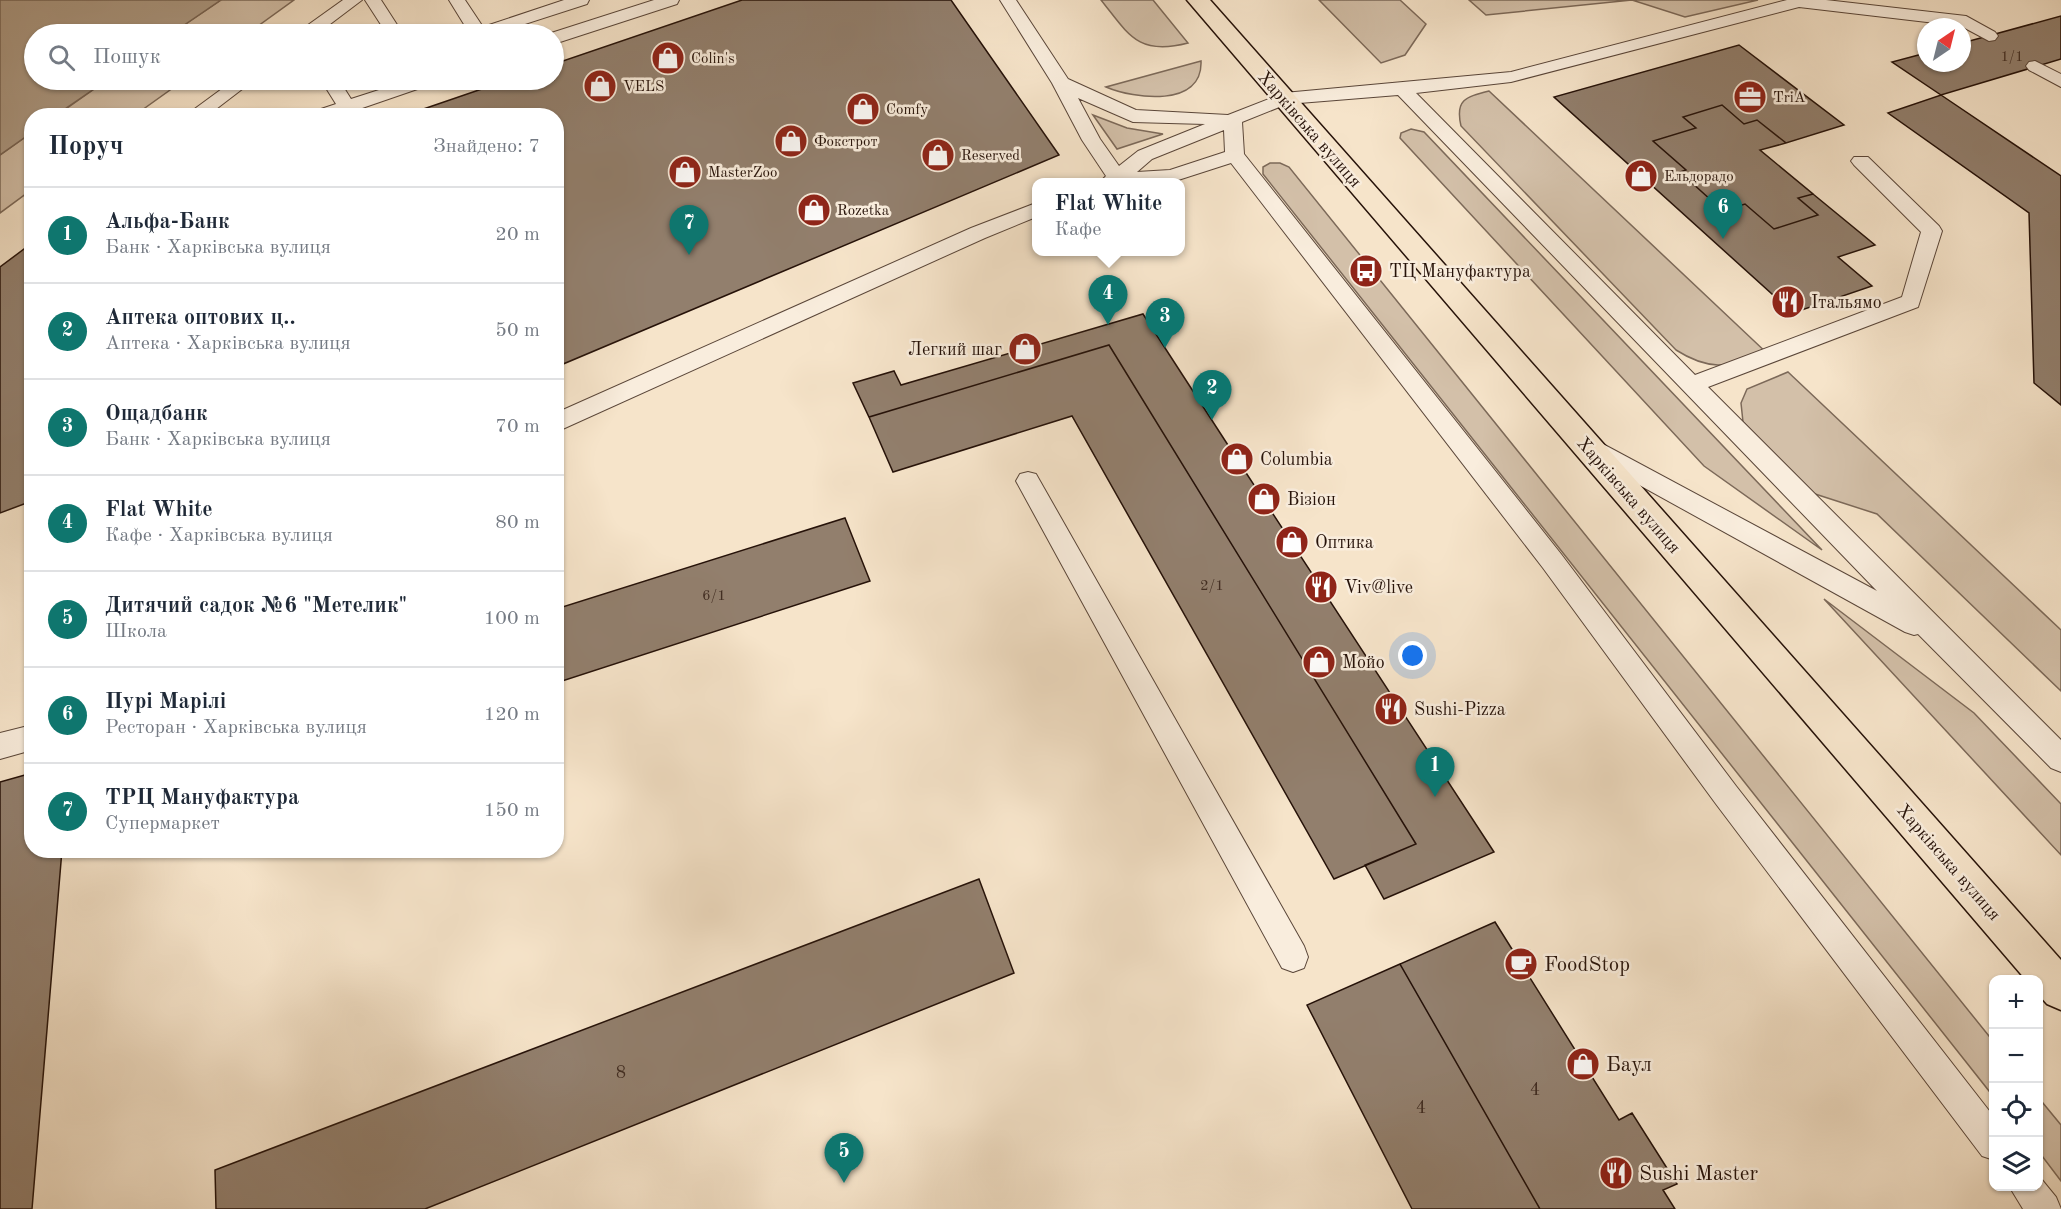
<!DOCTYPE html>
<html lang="uk">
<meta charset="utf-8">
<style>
body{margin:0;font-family:"Old Standard TT",serif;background:#f2f2f3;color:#1f2937}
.controls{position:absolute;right:18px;bottom:18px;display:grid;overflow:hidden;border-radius:12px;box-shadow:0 2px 4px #0004}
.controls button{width:54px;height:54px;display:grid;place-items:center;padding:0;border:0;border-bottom:2px solid #e0e1e3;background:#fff;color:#1f2937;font:30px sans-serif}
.compass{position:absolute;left:1917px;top:18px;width:54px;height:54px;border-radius:50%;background:#fff;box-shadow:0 2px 4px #0004;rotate:35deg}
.you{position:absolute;left:1413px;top:656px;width:21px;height:21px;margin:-15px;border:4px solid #fff;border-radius:50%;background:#1a73e8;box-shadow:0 0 0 9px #1a73e833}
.badge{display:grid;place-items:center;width:39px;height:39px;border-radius:50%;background:#0f766e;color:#fff;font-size:20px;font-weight:700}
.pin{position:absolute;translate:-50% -50px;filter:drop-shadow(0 2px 3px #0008)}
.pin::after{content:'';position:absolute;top:32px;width:21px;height:18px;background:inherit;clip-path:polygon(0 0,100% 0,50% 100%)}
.popup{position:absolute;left:1032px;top:178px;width:153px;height:78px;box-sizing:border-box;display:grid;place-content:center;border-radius:12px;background:#fff;filter:drop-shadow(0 2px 4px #0005);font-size:20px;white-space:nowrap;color:#747a83}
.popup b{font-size:22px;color:#1f2937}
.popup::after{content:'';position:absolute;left:50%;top:100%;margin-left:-12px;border:12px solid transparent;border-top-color:#fff}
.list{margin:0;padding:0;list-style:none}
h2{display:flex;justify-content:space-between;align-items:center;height:78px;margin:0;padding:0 24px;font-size:26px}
h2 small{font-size:20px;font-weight:400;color:#747a83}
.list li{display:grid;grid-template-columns:39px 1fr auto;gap:18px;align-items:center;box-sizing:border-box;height:96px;padding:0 24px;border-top:2px solid #e0e1e3}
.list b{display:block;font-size:22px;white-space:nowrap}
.list p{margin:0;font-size:20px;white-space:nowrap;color:#747a83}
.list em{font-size:20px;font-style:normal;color:#747a83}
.icon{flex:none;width:33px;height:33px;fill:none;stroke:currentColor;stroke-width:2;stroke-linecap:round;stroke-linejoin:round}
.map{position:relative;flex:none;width:2061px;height:1209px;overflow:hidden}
.search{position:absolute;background:#fff;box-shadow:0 2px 4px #0004;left:24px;top:24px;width:540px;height:66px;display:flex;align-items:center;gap:15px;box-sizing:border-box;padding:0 21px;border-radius:33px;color:#747a83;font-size:22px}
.panel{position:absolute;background:#fff;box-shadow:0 2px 4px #0004;left:24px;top:108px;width:540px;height:750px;border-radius:24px}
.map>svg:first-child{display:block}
.green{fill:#d3c0a9;stroke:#7c6959;stroke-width:1.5}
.water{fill:#af9d88;stroke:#786555;stroke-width:1.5}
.building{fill:#927f6d;stroke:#261209;stroke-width:1.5}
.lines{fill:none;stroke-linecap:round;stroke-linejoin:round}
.service-casing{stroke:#5a4639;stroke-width:2}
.primary-casing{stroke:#261209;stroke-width:3}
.service{fill:#f9eddd;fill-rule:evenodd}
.primary{fill:#f6e4ca;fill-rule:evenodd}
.labels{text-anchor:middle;stroke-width:5;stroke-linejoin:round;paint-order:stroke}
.far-number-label{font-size:14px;fill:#412d22}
.far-poi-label{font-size:15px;fill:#261209;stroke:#f9eddd;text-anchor:start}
.number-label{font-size:15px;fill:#412d22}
.street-label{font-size:18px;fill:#261209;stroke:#f9eddd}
.poi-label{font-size:18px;fill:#261209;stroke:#f9eddd;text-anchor:start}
.near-number-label{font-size:18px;fill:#412d22}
.near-poi-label{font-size:21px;fill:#261209;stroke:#f9eddd;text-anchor:start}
</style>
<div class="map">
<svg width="2061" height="1209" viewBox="0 0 2061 1209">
<rect width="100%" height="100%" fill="#f6e4ca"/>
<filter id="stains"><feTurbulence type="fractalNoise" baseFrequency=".00333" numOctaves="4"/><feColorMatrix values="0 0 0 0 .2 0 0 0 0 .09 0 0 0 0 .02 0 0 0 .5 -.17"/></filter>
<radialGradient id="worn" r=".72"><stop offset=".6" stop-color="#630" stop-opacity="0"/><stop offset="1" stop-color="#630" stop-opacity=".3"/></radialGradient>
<path class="green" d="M221,0h73l-47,34h-76z
M1101,0h52l35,43c-50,13 -59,-8 -87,-43z
M1319,0h81l26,24 -21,31 -24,8z
M1469,0h163l-146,15z
M1632,0h126l-73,17z
M1201,61c2,47 -67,38 -95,26z
M107,80h77l-49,35 -79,1z
M1489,91l281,265c-39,9 -58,17 -94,-6l-215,-224c-6,-26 4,-29 28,-35z
M1093,115l34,13 36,6 -46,15z
M1411,129l13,3 398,418 -118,-84 -304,-328 1,-5z
M31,133v57l-31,23v-58z
M1270,163h10l9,4 704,874v55l-730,-922v-7z
M1788,372l273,258v61l-184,-177 -68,-22 -66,-70 -2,-19 6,-14z
M1824,599l150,114 87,91v51z
M2038,1097l23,28v56l-22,-29z"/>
<path class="water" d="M0,0h221l-50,34h-137v46h73l-51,35 -24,1 -1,17 -31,22z"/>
<path class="building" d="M742,0h209l108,155 -503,212v-251h-153l105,-36h46v-16z
M2061,16v43l-120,36 -49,-33 34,-9v10h36v-20z
M1739,45l105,80 -58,18 -29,-23 -13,4 -22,-19 -39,12 13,11 -43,13 33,29 -6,2 43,39 22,-7 29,25 44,-14 -20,-17 15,-4 62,51 -37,12 34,29 -79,27 -239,-216z
M1941,95l120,81v229l-27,-22 -5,-170 -141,-100z
M1722,105l22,19 13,-4 29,23 -26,7 53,44 -15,4 20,17 -44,14 -29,-25 -22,7 -43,-39 6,-2 -33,-29 43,-13 -13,-11z
M32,243v258l-32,12v-246z
M1143,314l94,145 257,393 -110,47 -19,-34 51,-21 -307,-499 -240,72 -16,-34 41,-12 7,14z
M1109,345l307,499 -82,35 -262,-463 -179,56 -24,-55z
M845,518l25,63 -314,102v-74z
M32,773v77h30l-30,359h-32v-427z
M979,879l35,94 -589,236h-209l-1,-39z
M1495,922l124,198 13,-7 45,71 -14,6 12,19h-135l-140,-245z
M1400,964l140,245h-128l-105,-204z"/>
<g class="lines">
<defs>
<path id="service" d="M343,0h19l-45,34h-18l2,-4z
M365,0h16l22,34h-16z
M449,0h16l18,27 81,-27h25l-2,4 -93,30h-24z
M654,0h25l-2,4 -117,38 -6,1v-9h-6z
M1000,0h16l52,79 68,31 92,5 56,-22 227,-21 276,-72h39l140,16 29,16 3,4 -3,4 -6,1 -28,-15 -162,-19 -288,75 -95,11 279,282 207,-78 19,-65 -67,-67 -3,-4 3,-4h14l71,69 3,5 -24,76 -210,80 353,353v32l-10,-4 -133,-134 -4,1 -9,-3 -320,-177 -4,-6 4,-6 8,-3 8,3 276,148 -479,-496 -111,9 -45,18 2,32 317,400 175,232 258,331v43l-12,-4 -266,-352 -173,-236 -312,-405 -59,19h-66l-3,-3 3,-3 -24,-36 -30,-57zM1078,98l55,24 72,2 -67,27 -19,15 -19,-27zM1224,130l1,22 -55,18 -33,2 15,-13z
M2035,61l26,13v13l-32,-17 -3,-4 3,-4z
M234,80h20l-47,36h-22z
M321,80h18l12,19 59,-19h25l-3,4 -93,32h-29l2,-4 24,-8z
M1036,203v14l-51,21 -429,194v-19l415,-185z
M1028,472l8,2 268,472 4,11 -4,11 -11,4 -11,-4 -266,-487 4,-7z
M32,725v25l-32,9v-26z
M2038,1175l18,22 5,12h-38l-14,-23h29z"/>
<path id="primary" d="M1187,0h23l851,960v50l-14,-6 -9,-10v-14h-12z"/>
</defs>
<use href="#service" class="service-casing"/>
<use href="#primary" class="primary-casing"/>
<use href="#service" class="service"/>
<use href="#primary" class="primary"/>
</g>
<defs>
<symbol id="shop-disc" viewBox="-11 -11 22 22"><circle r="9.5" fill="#8f2418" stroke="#f9eddd"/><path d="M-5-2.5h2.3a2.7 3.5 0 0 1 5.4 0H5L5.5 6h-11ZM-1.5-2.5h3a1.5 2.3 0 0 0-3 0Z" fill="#fff"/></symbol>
<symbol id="office-disc" viewBox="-11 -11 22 22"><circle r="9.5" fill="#8f2418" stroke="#f9eddd"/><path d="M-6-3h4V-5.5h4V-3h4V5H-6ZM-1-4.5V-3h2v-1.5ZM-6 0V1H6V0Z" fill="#fff"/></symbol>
<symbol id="bus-disc" viewBox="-11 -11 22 22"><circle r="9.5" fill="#8f2418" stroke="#f9eddd"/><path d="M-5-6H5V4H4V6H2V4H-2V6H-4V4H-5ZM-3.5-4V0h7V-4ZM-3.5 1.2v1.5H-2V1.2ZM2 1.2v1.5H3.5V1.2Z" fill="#fff"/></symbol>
<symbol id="restaurant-disc" viewBox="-11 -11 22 22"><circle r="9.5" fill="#8f2418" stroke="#f9eddd"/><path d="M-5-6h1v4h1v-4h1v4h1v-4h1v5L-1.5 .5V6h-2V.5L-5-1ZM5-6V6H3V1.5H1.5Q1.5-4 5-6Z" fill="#fff"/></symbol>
<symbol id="cafe-disc" viewBox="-11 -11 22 22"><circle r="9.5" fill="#8f2418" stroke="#f9eddd"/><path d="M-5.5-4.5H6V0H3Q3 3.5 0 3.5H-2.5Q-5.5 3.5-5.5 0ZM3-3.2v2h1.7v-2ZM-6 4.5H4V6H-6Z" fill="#fff"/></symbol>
</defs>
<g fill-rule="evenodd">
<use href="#shop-disc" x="649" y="39" width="38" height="38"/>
<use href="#shop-disc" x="581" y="67" width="38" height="38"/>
<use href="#office-disc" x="1731" y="78" width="38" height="38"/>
<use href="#shop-disc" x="844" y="90" width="38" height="38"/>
<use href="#shop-disc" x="772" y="122" width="38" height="38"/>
<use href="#shop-disc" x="919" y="136" width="38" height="38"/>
<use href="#shop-disc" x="666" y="153" width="38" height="38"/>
<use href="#shop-disc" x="1622" y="157" width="38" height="38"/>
<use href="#shop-disc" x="795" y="191" width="38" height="38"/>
<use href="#bus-disc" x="1347" y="252" width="38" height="38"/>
<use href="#restaurant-disc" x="1769" y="283" width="38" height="38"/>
<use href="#shop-disc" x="1006" y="330" width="38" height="38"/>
<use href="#shop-disc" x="1218" y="440" width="38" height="38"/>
<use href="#shop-disc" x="1245" y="480" width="38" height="38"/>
<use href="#shop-disc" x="1273" y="523" width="38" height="38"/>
<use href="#restaurant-disc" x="1302" y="568" width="38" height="38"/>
<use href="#shop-disc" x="1300" y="643" width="38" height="38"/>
<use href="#restaurant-disc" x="1372" y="690" width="38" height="38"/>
<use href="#cafe-disc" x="1502" y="945" width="38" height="38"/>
<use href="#shop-disc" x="1564" y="1045" width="38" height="38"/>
<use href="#restaurant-disc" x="1597" y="1154" width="38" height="38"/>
</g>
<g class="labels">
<g class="far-number-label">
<text x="2012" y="61">1/1</text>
</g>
<g class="far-poi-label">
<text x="691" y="63">Colin's</text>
<text x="623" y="91">VELS</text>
<text x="1773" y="102">TriA</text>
<text x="886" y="114">Comfy</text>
<text x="814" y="146">Фокстрот</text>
<text x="961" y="160">Reserved</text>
<text x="708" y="177">MasterZoo</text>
<text x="1664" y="181">Ельдорадо</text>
<text x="837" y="215">Rozetka</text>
</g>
<g class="number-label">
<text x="1212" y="590">2/1</text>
<text x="714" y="600">6/1</text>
</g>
<g class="street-label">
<text transform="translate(1310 129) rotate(49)" y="6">Харківська вулиця</text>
<text transform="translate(1629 495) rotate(49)" y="6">Харківська вулиця</text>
<text transform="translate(1949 862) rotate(49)" y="6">Харківська вулиця</text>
</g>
<g class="poi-label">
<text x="1389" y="277">ТЦ Мануфактура</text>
<text x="1811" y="308">Італьямо</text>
<text x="1002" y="355" text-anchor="end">Легкий шаг</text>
<text x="1260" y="465">Columbia</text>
<text x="1287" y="505">Візіон</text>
<text x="1315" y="548">Оптика</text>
<text x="1344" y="593">Viv@live</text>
<text x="1342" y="668">Мойо</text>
<text x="1414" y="715">Sushi-Pizza</text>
</g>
<g class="near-number-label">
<text x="621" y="1078">8</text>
<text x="1535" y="1095">4</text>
<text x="1421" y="1113">4</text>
</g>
<g class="near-poi-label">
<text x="1544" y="971">FoodStop</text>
<text x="1606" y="1071">Баул</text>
<text x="1639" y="1180">Sushi Master</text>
</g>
</g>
<rect width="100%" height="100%" filter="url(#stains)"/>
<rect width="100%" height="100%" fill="url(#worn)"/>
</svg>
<div class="controls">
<button>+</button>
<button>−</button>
<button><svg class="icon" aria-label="locate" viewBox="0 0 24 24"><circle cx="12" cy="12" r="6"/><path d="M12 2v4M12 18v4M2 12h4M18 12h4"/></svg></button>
<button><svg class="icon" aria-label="layers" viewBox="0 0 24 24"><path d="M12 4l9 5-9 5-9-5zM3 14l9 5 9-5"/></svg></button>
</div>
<svg class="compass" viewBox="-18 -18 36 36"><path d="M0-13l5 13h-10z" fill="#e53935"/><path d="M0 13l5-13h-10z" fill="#747a83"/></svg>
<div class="you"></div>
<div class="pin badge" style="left:1435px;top:797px">1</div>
<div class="pin badge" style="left:1212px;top:420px">2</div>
<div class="pin badge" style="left:1165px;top:348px">3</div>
<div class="pin badge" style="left:1108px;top:325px">4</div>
<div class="popup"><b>Flat White</b>Кафе</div>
<div class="pin badge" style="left:844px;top:1183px">5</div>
<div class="pin badge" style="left:1723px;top:239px">6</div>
<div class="pin badge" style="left:689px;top:255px">7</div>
<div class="search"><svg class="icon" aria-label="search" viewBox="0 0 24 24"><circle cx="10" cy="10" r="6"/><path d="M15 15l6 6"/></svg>Пошук</div>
<section class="panel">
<h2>Поруч<small>Знайдено: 7</small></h2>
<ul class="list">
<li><span class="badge">1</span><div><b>Альфа-Банк</b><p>Банк · Харківська вулиця</p></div><em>20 m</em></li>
<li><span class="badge">2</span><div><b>Аптека оптових ц..</b><p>Аптека · Харківська вулиця</p></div><em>50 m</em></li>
<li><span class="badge">3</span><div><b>Ощадбанк</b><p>Банк · Харківська вулиця</p></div><em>70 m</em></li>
<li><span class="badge">4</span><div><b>Flat White</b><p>Кафе · Харківська вулиця</p></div><em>80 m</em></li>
<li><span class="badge">5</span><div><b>Дитячий садок №6 &quot;Метелик&quot;</b><p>Школа</p></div><em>100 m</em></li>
<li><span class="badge">6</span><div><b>Пурі Марілі</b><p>Ресторан · Харківська вулиця</p></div><em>120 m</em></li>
<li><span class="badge">7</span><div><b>ТРЦ Мануфактура</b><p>Супермаркет</p></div><em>150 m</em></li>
</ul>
</section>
</div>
